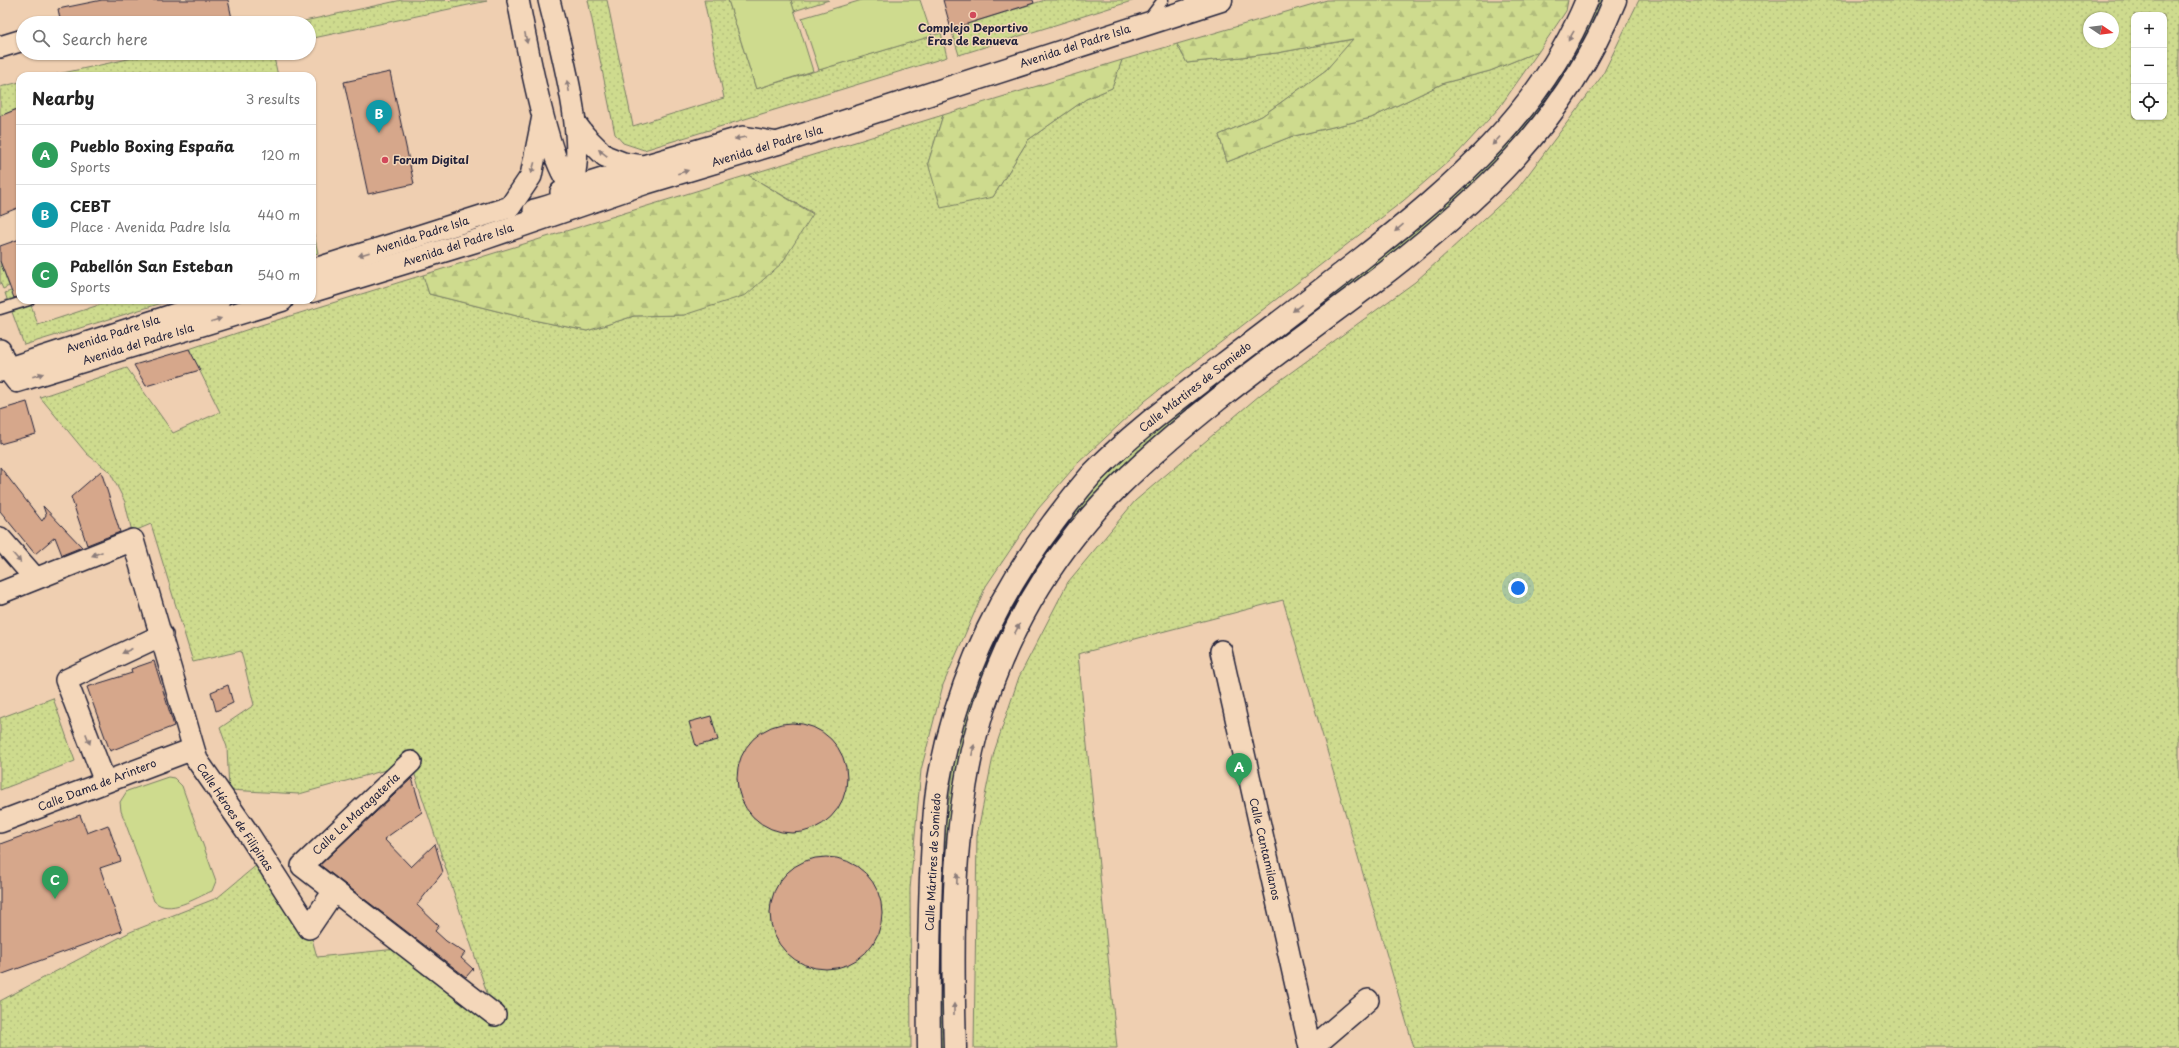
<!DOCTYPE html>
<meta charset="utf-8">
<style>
body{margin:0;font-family:"Playpen Sans",sans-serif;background:#f6f6f6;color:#222}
.controls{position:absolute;right:12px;top:12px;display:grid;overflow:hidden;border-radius:8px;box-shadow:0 1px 3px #0004}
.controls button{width:36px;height:36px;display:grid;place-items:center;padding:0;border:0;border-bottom:1px solid #e0e0e0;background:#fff;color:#222;font:20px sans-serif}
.compass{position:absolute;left:2083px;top:12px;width:36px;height:36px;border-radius:50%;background:#fff;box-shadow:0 1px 3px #0004;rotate:103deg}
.you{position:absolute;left:1518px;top:588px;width:14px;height:14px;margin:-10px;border:3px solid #fff;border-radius:50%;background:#1a73e8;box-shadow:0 0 0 6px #1a73e833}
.badge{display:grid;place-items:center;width:26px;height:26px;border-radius:50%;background:#d1495b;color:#fff;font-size:13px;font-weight:700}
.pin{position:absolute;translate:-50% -33px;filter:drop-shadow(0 1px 2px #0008)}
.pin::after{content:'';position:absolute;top:21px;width:14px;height:12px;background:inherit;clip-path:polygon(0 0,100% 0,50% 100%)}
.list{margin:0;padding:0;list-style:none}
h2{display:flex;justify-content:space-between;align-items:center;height:52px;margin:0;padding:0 16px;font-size:17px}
h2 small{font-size:13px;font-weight:400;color:#767676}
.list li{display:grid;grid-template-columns:26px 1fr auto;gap:12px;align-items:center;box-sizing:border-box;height:60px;padding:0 16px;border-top:1px solid #e0e0e0}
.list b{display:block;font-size:15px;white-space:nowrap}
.list p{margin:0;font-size:13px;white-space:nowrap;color:#767676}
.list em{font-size:13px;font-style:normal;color:#767676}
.icon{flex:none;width:22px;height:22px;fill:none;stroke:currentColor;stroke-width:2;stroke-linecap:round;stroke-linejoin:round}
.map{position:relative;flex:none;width:2179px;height:1048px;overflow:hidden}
.search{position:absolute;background:#fff;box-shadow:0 1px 3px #0004;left:16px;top:16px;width:300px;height:44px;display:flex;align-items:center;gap:10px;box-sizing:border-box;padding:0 14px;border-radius:22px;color:#767676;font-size:15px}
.panel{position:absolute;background:#fff;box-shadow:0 1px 3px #0004;left:16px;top:72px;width:300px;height:232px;border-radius:12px}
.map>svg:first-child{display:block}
.green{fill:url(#green-dots);stroke:#787e64;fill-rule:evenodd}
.forest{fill:url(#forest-firs);stroke:#787e64}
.pitch{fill:#cedb8e;stroke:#787e64}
.building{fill:#d6a78b;stroke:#22223b}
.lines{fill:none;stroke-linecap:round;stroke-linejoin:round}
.lane-casing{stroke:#22223b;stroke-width:13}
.street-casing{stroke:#22223b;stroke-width:24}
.secondary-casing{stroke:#22223b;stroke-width:25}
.primary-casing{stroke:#22223b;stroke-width:25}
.lane{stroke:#f4d7ba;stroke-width:10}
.street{stroke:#f4d7ba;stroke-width:21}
.secondary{stroke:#f4d7ba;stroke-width:22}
.primary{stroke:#f4d7ba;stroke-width:22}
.oneway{fill:#8b7c7a}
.poi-dot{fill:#d1495b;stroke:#f4d7ba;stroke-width:1.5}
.labels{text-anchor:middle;stroke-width:3;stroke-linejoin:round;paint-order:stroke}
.poi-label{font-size:11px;font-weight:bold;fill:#22223b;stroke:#f4d7ba}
.street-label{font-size:11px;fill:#22223b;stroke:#f4d7ba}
</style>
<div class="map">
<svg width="2179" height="1048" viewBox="0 0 2179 1048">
<defs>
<pattern id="green-dots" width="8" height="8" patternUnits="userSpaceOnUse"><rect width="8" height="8" fill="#cedb8e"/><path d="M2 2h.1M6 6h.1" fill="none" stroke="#b1bc7b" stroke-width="1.8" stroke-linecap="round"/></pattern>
<pattern id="forest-firs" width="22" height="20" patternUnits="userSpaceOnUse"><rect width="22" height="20" fill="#cedb8e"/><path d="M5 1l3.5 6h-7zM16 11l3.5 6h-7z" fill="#b1bc7b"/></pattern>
</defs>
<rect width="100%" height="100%" fill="#efcfb1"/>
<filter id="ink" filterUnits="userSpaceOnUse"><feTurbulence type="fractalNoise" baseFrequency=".025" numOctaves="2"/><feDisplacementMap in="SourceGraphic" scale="8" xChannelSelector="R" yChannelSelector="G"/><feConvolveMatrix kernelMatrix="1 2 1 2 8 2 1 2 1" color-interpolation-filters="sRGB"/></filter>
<g filter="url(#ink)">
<path class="green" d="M402,0l85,1 -178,38v-16h-14z
M588,0h19l26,126 91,-28 -20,-98h24l28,89 185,-56 6,24 -303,93 -21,-7 -8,-9z
M791,0h38l-35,11z
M1045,0h90l-176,55 -8,-26z
M1600,0h6l-20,42 -40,63 -56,65 -58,53 -290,227 -164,243 -32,355h-5l-1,-121 4,-94 14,-93 31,-93 45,-83 57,-73 33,-32 30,-28 121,-95 297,-281z
M1639,0h540v1048h-765l-131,-448 -205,54 39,394h-143l3,-213 17,-83 25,-75 49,-95 67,-81 125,-106 155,-113 103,-94 84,-112zM2134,15h30v102h-30zM2089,18h24v24h-24z
M1354,39l-28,31 -64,46 -43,19 8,27 63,-25 81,-19 73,-35 46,-12 49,-20 -40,57 -42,46 -54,47 -258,200 -67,62 -40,46 -52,77 -43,99 -22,85 -11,119 1,159h-911v-47l130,-69 87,-34 47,-39 45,69 8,29 90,-9 85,60 -81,-245 -112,31 -70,-4 -2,-43 -7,-19 34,-23 -13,-54 -48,11 -42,-138 -19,8 -7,-30 -15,-30 -23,-18 -47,-57 87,-29 46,65 47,-21 -31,-63 72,-24 162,-50 6,19 104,26 54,11 47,-15 50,-1 129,-102 -65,-38 195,-60 -15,48 65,34 35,-57 58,-41 26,-11 10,-28 55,-16 10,19 90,-10z
M156,53h117l5,23h-229z
M20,82v26l-20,8v-29z
M312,226l6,27 -6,2z
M0,261l9,25 -6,3 -3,-7z
M20,288v10l-12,4 -3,-9z
M114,300h58l-148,45 -12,-33 19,-7 7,20z
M53,698l22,63 -75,29v-72z"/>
<path class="forest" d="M1327,0h241l-2,11 -27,40 -49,20 -46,12 -73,35 -81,19 -63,25 -8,-27 43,-19 64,-46 27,-31 -76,14 -90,10 -10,-19z
M1122,60l-10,28 -26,11 -58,41 -35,57 -52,11 -13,-45 15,-48z
M748,175l65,39 -31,49 -36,32 -62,20 -50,1 -47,15 -54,-11 -104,-26 -6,-19z"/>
<path class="pitch" d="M728,0h63l22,71 -57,18z
M862,0h58l12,36 -113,34 -17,-52z
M168,777l6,1 8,8 34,95 -4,10c-17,7 -43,25 -58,10l-33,-90 -1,-9 7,-11z"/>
<path class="building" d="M102,0h126l5,23h-172l-3,-14z
M943,0h90l1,3 -83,26z
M390,72l24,112 -46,10 -24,-112z
M20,108v99l-20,8v-99z
M20,239v57l-6,2 -14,-37v-15z
M189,349l11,21 -54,16 -12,-21z
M27,402l9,32 -36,10v-34z
M0,467l42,54 4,-6 -3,-9 39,41 -20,8 -7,-18 -20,17 -35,-43z
M101,471l19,61 -33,13 -16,-48z
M154,661l20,65 -64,25 -23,-64 45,-14 -1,-4z
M228,685l5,18 -17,8 -5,-19z
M711,716l7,24 -22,6 -7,-24z
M737 778a55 55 0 1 1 110 0a55 55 0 1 1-110 0Z
M412,778l10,34 -38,27 27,28 24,-23 8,28 -26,33 22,21 -4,5 11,10 19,12 -4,5 12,11 -7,8 -146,-112z
M80,815l7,18 21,-8 13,36 -21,7 22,63 -122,44v-131z
M770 913a56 56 0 1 1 112 0a56 56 0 1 1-112 0Z"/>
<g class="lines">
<defs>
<path id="lane" d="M1147,21l16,-21
M0,309l29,-9"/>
<path id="street" d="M518,0c7,34 31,178 59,191
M0,47l23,-7
M576,124l9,12 20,20 18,7 20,3 100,-29 35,6
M561,192l80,-25
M534,210c10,-3 23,-4 31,-13 30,-35 -6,-154 -16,-197
M312,270l198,-63 21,-31 12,-60
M0,350l7,18
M0,371l219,-71
M0,538l35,40
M0,593l133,-53 64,220 49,70 63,98 25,-37
M1221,651l89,397
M411,762l-109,104 193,149
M105,782l-39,-102 96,-45
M0,822l193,-73
M1312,1048l56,-48"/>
<path id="secondary" d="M312,291l170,-52 163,-56 133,-40 443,-143
M7,368l10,13 265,-81"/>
<path id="primary" d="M929,1048c-1,-57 0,-114 2,-171 2,-30 2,-62 7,-92 17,-97 55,-183 115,-262 13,-17 26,-35 41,-51 40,-41 86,-74 131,-109 46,-34 91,-69 136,-104 92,-72 181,-148 226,-259
M955,1048c-3,-100 -4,-216 21,-314 24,-92 75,-181 143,-248 76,-75 171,-141 256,-205 102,-78 191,-159 240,-281"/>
</defs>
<use href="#lane" class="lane-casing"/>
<use href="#street" class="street-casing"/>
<use href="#secondary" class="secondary-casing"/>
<use href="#primary" class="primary-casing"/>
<use href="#lane" class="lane"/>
<use href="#street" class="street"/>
<use href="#secondary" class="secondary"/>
<use href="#primary" class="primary"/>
</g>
<defs><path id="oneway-solid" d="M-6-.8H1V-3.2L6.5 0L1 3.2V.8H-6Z"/></defs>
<g class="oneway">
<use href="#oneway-solid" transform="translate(1571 36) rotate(120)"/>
<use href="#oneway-solid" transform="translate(526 38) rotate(78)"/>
<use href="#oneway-solid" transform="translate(568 86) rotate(-102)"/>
<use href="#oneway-solid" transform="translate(740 138) rotate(170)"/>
<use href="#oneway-solid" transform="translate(1496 141) rotate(133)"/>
<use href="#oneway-solid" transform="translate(603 153) rotate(-142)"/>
<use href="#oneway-solid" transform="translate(533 168) rotate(106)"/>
<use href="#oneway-solid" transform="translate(683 172) rotate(-17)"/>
<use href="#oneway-solid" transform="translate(1399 228) rotate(139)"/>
<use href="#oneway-solid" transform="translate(364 254) rotate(162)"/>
<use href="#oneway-solid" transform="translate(1297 308) rotate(142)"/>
<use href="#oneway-solid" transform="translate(216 320) rotate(-17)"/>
<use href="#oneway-solid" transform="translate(38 375) rotate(-17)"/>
<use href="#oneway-solid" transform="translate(97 554) rotate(159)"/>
<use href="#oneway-solid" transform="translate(17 558) rotate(49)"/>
<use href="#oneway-solid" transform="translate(1017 629) rotate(-62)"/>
<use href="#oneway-solid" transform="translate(127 651) rotate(155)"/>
<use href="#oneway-solid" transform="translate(88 739) rotate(69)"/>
<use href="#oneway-solid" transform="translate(973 750) rotate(-78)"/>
<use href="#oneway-solid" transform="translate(957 879) rotate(-87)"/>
<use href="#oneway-solid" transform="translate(954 1009) rotate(-90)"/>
</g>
</g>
<g class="poi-dot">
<circle cx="973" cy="15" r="4"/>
<circle cx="385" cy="160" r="4"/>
</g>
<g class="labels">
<g class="poi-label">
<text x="973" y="32">Complejo Deportivo<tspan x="973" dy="13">Eras de Renueva</tspan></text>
<text x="393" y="164" text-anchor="start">Forum Digital</text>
</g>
<g class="street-label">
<text transform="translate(1075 46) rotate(-18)" y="4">Avenida del Padre Isla</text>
<text transform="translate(767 146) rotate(-17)" y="4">Avenida del Padre Isla</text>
<text transform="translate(422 235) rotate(-18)" y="4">Avenida Padre Isla</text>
<text transform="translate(458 245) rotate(-18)" y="4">Avenida del Padre Isla</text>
<text transform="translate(113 334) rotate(-18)" y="4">Avenida Padre Isla</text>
<text transform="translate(138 344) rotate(-17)" y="4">Avenida del Padre Isla</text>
<text transform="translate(1195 387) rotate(-38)" y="4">Calle Mártires de Somiedo</text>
<text transform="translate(97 785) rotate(-21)" y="4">Calle Dama de Arintero</text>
<text transform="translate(356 814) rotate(-43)" y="4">Calle La Maragatería</text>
<text transform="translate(235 817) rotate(56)" y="4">Calle Héroes de Filipinas</text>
<text transform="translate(1265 849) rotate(77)" y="4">Calle Cantamilanos</text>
<text transform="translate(933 862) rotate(-87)" y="4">Calle Mártires de Somiedo</text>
</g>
</g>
</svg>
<div class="controls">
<button>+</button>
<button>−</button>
<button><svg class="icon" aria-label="locate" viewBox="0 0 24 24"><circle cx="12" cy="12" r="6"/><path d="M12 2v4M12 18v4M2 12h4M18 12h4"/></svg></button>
</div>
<svg class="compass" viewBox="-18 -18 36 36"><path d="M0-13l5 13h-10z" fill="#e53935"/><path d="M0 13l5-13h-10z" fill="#767676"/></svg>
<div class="you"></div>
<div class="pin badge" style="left:1239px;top:786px;background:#2e9e5b">A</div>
<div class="pin badge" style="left:379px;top:133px;background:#0f9aa8">B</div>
<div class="pin badge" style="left:55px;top:899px;background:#2e9e5b">C</div>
<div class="search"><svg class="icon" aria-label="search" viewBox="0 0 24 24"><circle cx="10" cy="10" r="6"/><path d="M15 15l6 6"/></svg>Search here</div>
<section class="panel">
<h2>Nearby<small>3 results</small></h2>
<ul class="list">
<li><span class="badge" style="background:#2e9e5b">A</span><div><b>Pueblo Boxing España</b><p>Sports</p></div><em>120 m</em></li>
<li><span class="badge" style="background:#0f9aa8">B</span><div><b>CEBT</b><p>Place · Avenida Padre Isla</p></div><em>440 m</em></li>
<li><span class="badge" style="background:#2e9e5b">C</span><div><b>Pabellón San Esteban</b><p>Sports</p></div><em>540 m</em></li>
</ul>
</section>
</div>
